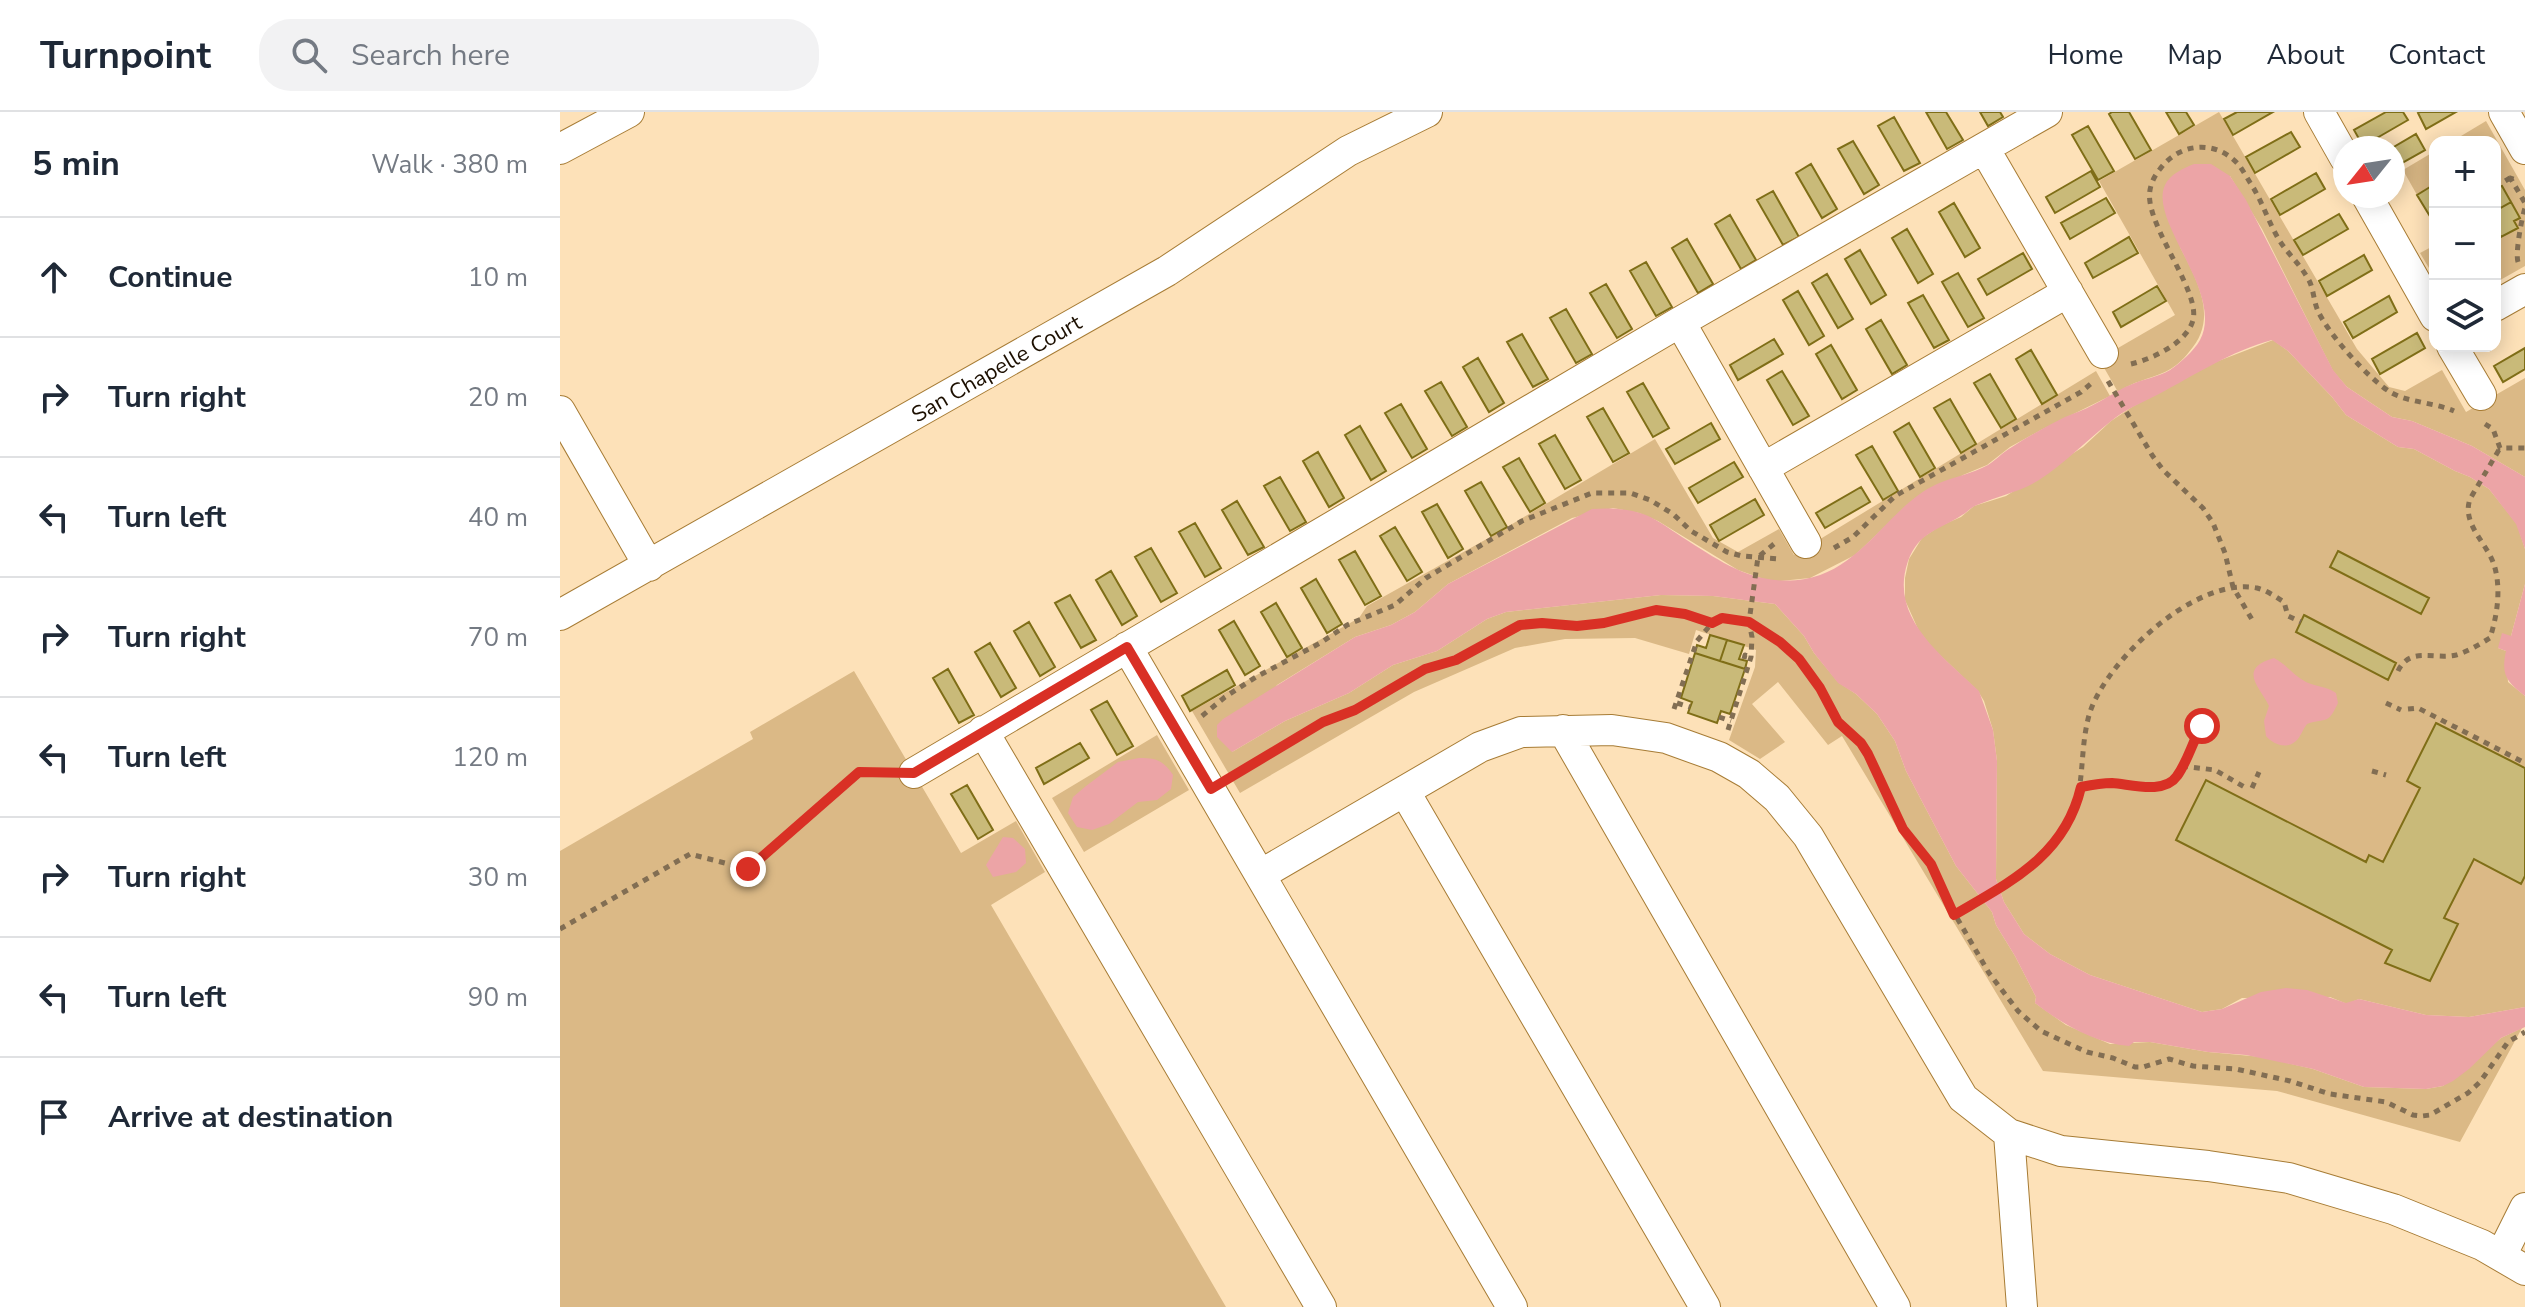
<!DOCTYPE html>
<meta charset="utf-8">
<style>
body{margin:0;font-family:"Nunito Sans",sans-serif;background:#f2f2f3;color:#1f2937}
.controls{position:absolute;right:24px;top:24px;display:grid;overflow:hidden;border-radius:16px;box-shadow:0 4px 20px #0003}
.controls button{width:72px;height:72px;display:grid;place-items:center;padding:0;border:0;border-bottom:2px solid #e0e1e3;background:#fff;color:#1f2937;font:40px sans-serif}
.compass{position:absolute;left:1773px;top:24px;width:72px;height:72px;border-radius:50%;background:#fff;box-shadow:0 4px 20px #0003;rotate:240deg}
.stop{position:absolute;width:24px;height:24px;margin:-18px;border:6px solid #d93025;border-radius:50%;background:#fff}
.stop.end{background:#d93025;border-color:#fff;box-shadow:0 2px 8px #0008}
.list{margin:0;padding:0;list-style:none}
h2{display:flex;justify-content:space-between;align-items:center;height:104px;margin:0;padding:0 32px;font-size:34px}
h2 small{font-size:26px;font-weight:400;color:#747a83}
.list li{display:grid;grid-template-columns:52px 1fr auto;gap:24px;align-items:center;box-sizing:border-box;height:120px;padding:0 32px;border-top:2px solid #e0e1e3}
.list b{display:block;font-size:30px;white-space:nowrap}
.list em{font-size:26px;font-style:normal;color:#747a83}
.icon{flex:none;width:44px;height:44px;fill:none;stroke:currentColor;stroke-width:2;stroke-linecap:round;stroke-linejoin:round}
.map{position:relative;flex:none;width:1965px;height:1195px;overflow:hidden}
header{display:flex;align-items:center;gap:48px;box-sizing:border-box;height:112px;padding:0 40px;background:#fff;border-bottom:2px solid #e0e1e3}
header strong{font-size:38px}
nav{display:flex;gap:44px;margin-inline-start:auto;font-size:28px}
.search{width:560px;height:72px;background:#f2f2f3;display:flex;align-items:center;gap:20px;box-sizing:border-box;padding:0 28px;border-radius:32px;color:#747a83;font-size:30px}
main{display:flex}
aside{flex:1;background:#fff}
.map>svg:first-child{display:block}
.green{fill:#dbb986}
.water{fill:#eca4a6}
.building{fill:#c9ba79;stroke:#7f6e17;stroke-width:2}
.lines{fill:none;stroke-linecap:round;stroke-linejoin:round}
.minor-casing{stroke:#a77c35;stroke-width:32}
.path{stroke:#826e53;stroke-width:5;stroke-dasharray:6 6;stroke-linecap:butt}
.minor{stroke:#fff;stroke-width:30}
.route{stroke:#d93025;stroke-width:10}
.labels{text-anchor:middle;stroke-width:6;stroke-linejoin:round;paint-order:stroke}
.street-label{font-size:22px;fill:#1c0f00;stroke:#fff}
</style>
<header>
<strong>Turnpoint</strong>
<div class="search"><svg class="icon" aria-label="search" viewBox="0 0 24 24"><circle cx="10" cy="10" r="6"/><path d="M15 15l6 6"/></svg>Search here</div>
<nav><a>Home</a><a>Map</a><a>About</a><a>Contact</a></nav>
</header>
<main>
<aside>
<h2>5 min<small>Walk · 380 m</small></h2>
<ul class="list">
<li><svg class="icon" aria-label="ahead" viewBox="0 0 24 24"><path d="M12 20V5M6 11l6-6 6 6"/></svg><div><b>Continue</b></div><em>10 m</em></li>
<li><svg class="icon" aria-label="right" viewBox="0 0 24 24"><path d="M7 20v-9h11M14 6l5 5-5 5"/></svg><div><b>Turn right</b></div><em>20 m</em></li>
<li><svg class="icon" aria-label="left" viewBox="0 0 24 24"><path d="M17 20v-9H6M10 6l-5 5 5 5"/></svg><div><b>Turn left</b></div><em>40 m</em></li>
<li><svg class="icon" aria-label="right" viewBox="0 0 24 24"><path d="M7 20v-9h11M14 6l5 5-5 5"/></svg><div><b>Turn right</b></div><em>70 m</em></li>
<li><svg class="icon" aria-label="left" viewBox="0 0 24 24"><path d="M17 20v-9H6M10 6l-5 5 5 5"/></svg><div><b>Turn left</b></div><em>120 m</em></li>
<li><svg class="icon" aria-label="right" viewBox="0 0 24 24"><path d="M7 20v-9h11M14 6l5 5-5 5"/></svg><div><b>Turn right</b></div><em>30 m</em></li>
<li><svg class="icon" aria-label="left" viewBox="0 0 24 24"><path d="M17 20v-9H6M10 6l-5 5 5 5"/></svg><div><b>Turn left</b></div><em>90 m</em></li>
<li><svg class="icon" aria-label="arrive" viewBox="0 0 24 24"><path d="M6 21V4h12l-3 4 3 4H6"/></svg><div><b>Arrive at destination</b></div></li>
</ul>
</aside>
<div class="map">
<svg width="1965" height="1195" viewBox="0 0 1965 1195">
<rect width="100%" height="100%" fill="#fde1b8"/>
<path class="green" d="M1659,0l138,237 32,38 16,4 37,-21 24,42 59,-34v99l-53,-31 -60,-25 -20,-4 -45,-30 -14,-16 -71,-142 -32,-53 -50,71c18,35 39,72 9,105 -6,8 -15,16 -24,20 -16,7 -33,10 -47,20l-19,-33 76,-44 -76,-134z
M1926,9l39,69v76l-30,17v-42l22,-13 -3,-7 6,-4 -18,-31 -7,2v-46h-44z
M1875,39v34l-18,10 -14,-25z
M1875,133v33l-15,-25z
M1713,228l15,11 44,46 14,18 52,32 16,2 41,22 15,6 19,12 28,35 8,25v35l-14,52 -13,12 8,3 2,31 17,14v311l-56,10 -43,-2 -67,-16 -12,5 -17,-7 -88,1 -20,11 -20,3 -112,-37 -40,-21 -26,-20 -20,-32 -8,-23 1,-118 -4,-31 -9,-29 -6,-10 -56,-53 -17,-38v-22l4,-19 13,-21 18,-12 21,-9 13,-11 32,-10 77,-49 28,-26 21,-14 76,-42z
M1536,259l14,25 -69,34 -31,17 -23,18 -24,10 -72,46 -36,34 -45,23 -38,4 -34,-12 -80,-49 -19,-8 -26,-5 -41,10 -124,66 -33,28 -24,13 -36,12 -78,48 -45,67 53,-31 64,-28 44,-28 44,-14 50,-32 19,-7 155,-17 52,1 62,8 29,32 10,17 24,29 18,12 21,20 18,27 11,30 50,95 36,46 4,13 19,31 21,41 -1,6 31,22 44,19 40,-2 58,10 54,5 51,12 51,18 62,2 17,-3 58,-48 21,-10 -62,114 -183,-51 -234,-20 -201,-335 -14,9 -50,-63 -26,22 33,38 -25,17 -31,-19 26,-73 1,-17 -60,-20 -7,24 -54,-16 -70,1 -50,9 -101,44 -174,101 -48,-82 167,-93 8,-12 125,-70 163,-97 58,99 25,14 41,-23 15,26z
M294,559l107,182 55,-32 29,51 -54,33 235,402h-666v-456l193,-112 -3,-7z
M597,623l32,55 -105,62 -32,-54z"/>
<path class="water" d="M1634,52h17l19,12 16,24 87,170 14,17 45,30 20,4 60,25 53,31v72l-9,-25 -27,-35 -19,-12 -15,-6 -41,-22 -16,-2 -52,-32 -14,-18 -44,-46 -16,-11c-41,11 -77,35 -115,55 -16,8 -33,15 -47,27 -24,19 -45,41 -71,58 -19,12 -41,16 -62,25 -6,2 -9,7 -15,10 -22,15 -43,16 -54,46 -20,57 35,95 71,130l14,39 4,31 -1,118 8,23 20,32 26,20 40,21 112,37 20,-3 39,-17 25,-4 21,2 39,13 13,-4 67,16 43,2 56,-10v20l-24,11 -32,31 -16,12 -10,5 -17,3 -62,-2 -51,-18 -67,-14 -38,-3 -58,-10h-16l-5,4c-35,-3 -67,-22 -94,-43l1,-6 -21,-41 -19,-31 -4,-13 -36,-46 -50,-95 -11,-30 -18,-27 -21,-20 -18,-11 -24,-30 -10,-17 -29,-32 -62,-8 -52,-1 -155,17 -19,7 -50,32 -44,14 -44,28 -64,28 -53,31 -15,-15v-12l6,-6 132,-82 36,-12 24,-13 33,-28 144,-75c16,-1 32,-1 48,4 16,5 28,15 42,24 41,26 73,50 123,42 58,-10 85,-74 132,-95 16,-7 35,-10 51,-19 8,-5 15,-13 24,-18 17,-11 35,-21 53,-30 9,-4 19,-7 28,-12 13,-6 24,-15 37,-20 13,-6 28,-8 40,-15 10,-7 24,-19 30,-30 25,-47 -52,-119 -35,-155 5,-11 19,-17 29,-21z
M1965,472v112c-19,-15 -24,-21 -19,-45l-8,-3 4,-15 9,3z
M1714,546c12,6 19,17 32,24 10,5 20,4 30,11l2,10c-11,23 -11,14 -31,21 -4,5 -7,14 -11,17 -10,9 -23,3 -30,-5l-2,-15 5,-15c-8,-18 -33,-37 5,-48z
M579,646c17,0 24,2 34,17l-2,14 -14,11 -19,2 -29,22 -17,6 -15,-3 -9,-14 5,-16 13,-11 32,-24z
M443,725l10,1 12,11 1,14 -10,9 -23,5 -7,-12z"/>
<path class="building" d="M1366,0h20l17,28 -16,9z
M1420,0h20l3,5 -15,9z
M1552,0h17l22,38 -16,9 -26,-45z
M1606,0h20l8,13 -15,9z
M1677,0h36l-40,23 -9,-16z
M1826,0h17l5,8 -45,26 -9,-16z
M1860,0h36l-30,17 -8,-16z
M1334,5l26,46 -16,8 -26,-45z
M1528,14l26,45 -16,9 -26,-45z
M1731,20l9,15 -45,26 -9,-16z
M1856,22l9,16 -32,18 -1,-20z
M1293,29l26,44 -15,9 -26,-45z
M1251,52l26,45 -15,9 -26,-45z
M1531,59l9,16 -45,26 -9,-16z
M1756,61l9,16 -45,26 -9,-16z
M1875,72v32l-4,2 -14,-23z
M1942,74l9,16 -16,9v-23z
M1213,79l26,46 -16,8 -26,-45z
M1546,86l9,15 -45,26 -9,-16z
M1951,90l9,16 -6,3 4,7 -17,9 -6,-11v-15z
M1394,91l26,45 -15,9 -26,-45z
M1779,102l9,15 -45,26 -9,-15z
M1170,103l26,45 -15,9 -26,-45z
M1347,117l26,45 -15,9 -26,-45z
M1569,125l9,16 -45,25 -8,-15z
M1127,127l26,45 -15,9 -26,-45z
M1300,138l26,45 -15,9 -26,-45z
M1463,141l9,16 -45,26 -9,-16z
M1804,143l8,15 -45,26 -8,-15z
M1086,150l26,45 -16,9 -26,-45z
M1398,161l26,45 -16,9 -26,-45z
M1267,162l26,45 -15,9 -26,-45z
M1046,172l26,45 -15,9 -27,-45z
M1597,174l9,15 -45,26 -8,-15z
M1238,179l26,45 -15,9 -26,-45z
M1363,183l26,45 -15,8 -26,-45z
M1829,184l8,16 -44,26 -9,-16z
M1006,197l26,45 -16,9 -26,-45z
M1321,208l26,45 -15,9 -26,-45z
M1857,221l8,15 -45,26 -8,-15z
M962,222l26,45 -15,8 -26,-45z
M1214,227l9,15 -45,26 -8,-15z
M1271,233l26,45 -15,9 -26,-45z
M1965,236v21l-22,13 -9,-16z
M1471,238l26,45 -15,9 -26,-45z
M918,246l26,45 -15,9 -26,-45z
M1222,259l27,45 -16,9 -26,-45z
M1430,262l26,45 -15,9 -27,-45z
M881,270l26,45 -15,9 -27,-45z
M1083,271l26,45 -16,9 -26,-45z
M1390,287l26,45 -15,9 -27,-45z
M841,292l26,45 -15,9 -27,-45z
M1043,296l26,45 -16,9 -26,-45z
M1151,311l9,16 -45,25 -9,-15z
M1349,311l26,45 -15,9 -26,-45z
M800,314l26,45 -15,9 -26,-45z
M995,323l26,45 -16,9 -26,-45z
M1312,334l26,45 -15,9 -27,-45z
M758,340l26,46 -15,9 -26,-46z
M959,346l26,45 -15,9 -27,-45z
M1174,350l9,15 -45,26 -9,-15z
M720,365l26,45 -16,9 -26,-45z
M921,370l26,45 -16,9 -26,-45z
M1301,375l9,15 -45,26 -9,-15z
M1195,387l9,16 -45,26 -9,-16z
M677,389l27,46 -16,8 -26,-45z
M877,392l26,45 -15,9 -26,-46z
M635,411l26,45 -16,9 -26,-45z
M835,415l27,45 -15,9 -27,-45z
M591,436l26,45 -16,9 -26,-45z
M795,439l26,45 -16,9 -26,-45z
M1778,439l91,47 -8,16 -91,-47z
M551,459l26,45 -15,9 -26,-45z
M756,467l26,45 -15,9 -26,-45z
M510,483l26,45 -15,8 -26,-45z
M716,491l26,45 -15,9 -26,-45z
M1744,503l92,48 -8,17 -92,-48z
M674,509l26,45 -15,9 -26,-45z
M469,510l26,45 -15,9 -26,-45z
M1150,523l17,5 -7,21 -25,-8 2,-8 9,3z
M1167,528l17,5 -5,14 8,2 -2,8 -25,-8z
M430,531l26,45 -15,9 -26,-45z
M1135,541l50,16 -15,45 -9,-3 -4,12 -29,-10 4,-11 -11,-4z
M388,557l26,46 -15,8 -26,-45z
M667,558l8,15 -45,26 -8,-15z
M547,589l26,45 -16,9 -26,-45z
M1876,611l89,45v108l-4,8 -47,-25 -30,59 14,6 -28,57 -45,-18 7,-13 -216,-110 30,-60 160,82 3,-7 14,7 37,-74 -13,-7z
M520,631l9,15 -45,26 -8,-16z
M407,673l26,45 -15,9 -27,-45z"/>
<g class="lines">
<defs>
<path id="minor" d="M1759,0l26,46
M1944,0l21,37
M1424,36l119,205
M0,37l69,-37
M1807,84l68,120
M1935,194l30,-17
M1120,210l126,221
M1892,234l29,49
M0,299l89,155
M1203,356l305,-176
M0,503l607,-344 181,-120 79,-39
M567,535l385,660
M1003,618l332,577
M423,619l338,576
M354,661l766,-451 367,-210
M845,680l300,515
M700,763l220,-128 41,-15 91,-2 54,8 53,19 30,17 28,24 31,38 155,262 46,36 52,17 147,15 81,12 104,31 89,36 43,25
M1449,1022l13,173
M1941,1144l24,-48"/>
</defs>
<use href="#minor" class="minor-casing"/>
<path class="path" d="M1952,64l-1,3 14,24
M1935,75l15,-9
M1958,150c-3,-9 4,-45 7,-54
M1571,252c21,-5 56,-21 62,-44 7,-26 -38,-83 -43,-118 -2,-12 2,-23 10,-33 19,-26 55,-30 78,-5 5,6 9,14 13,20 11,17 17,37 27,54 8,14 21,25 29,39 7,10 6,23 11,34 11,24 50,67 72,81 19,11 43,10 64,19
M1548,269l44,74 11,15 40,38 10,15 12,30 8,34 21,36
M1925,312l8,5 7,19h25
M1274,436l19,-11 42,-41 186,-104 12,-10
M1184,547l1,-4 6,2
M1838,559c12,-25 36,-11 58,-16 11,-3 24,-11 34,-17 7,-22 11,-47 5,-70 -6,-24 -34,-43 -25,-69l30,-51
M1117,591l13,4
M1826,591l15,7
M1114,597l23,-68 15,-18
M1848,597l10,-1 107,55
M642,604l23,-19 31,-20 66,-35 25,-17 48,-20 31,-27 96,-57 70,-28h38l20,7 23,14 18,17 36,21 15,4 37,3
M1159,605l12,4
M1168,618l23,-73 1,-20 -3,-15 9,-65 16,-13
M1622,654l33,4 31,18
M1812,659l14,4
M677,662l86,-52 32,-12 70,-41 31,-9 64,-35 22,-2 35,3 27,-3 52,-13 29,4 27,9 10,-5 27,4 31,20 19,17 21,29 18,34 23,21 7,11 35,75 28,35 15,35 43,74 29,38 23,20 46,21 26,6 22,9h8l26,-8 24,7 43,3 54,12 40,13 56,8 27,13 9,1 8,-1 38,-22 12,-11 28,-40 17,-10
M1521,675c10,-2 20,-4 31,-4 27,1 57,14 71,-18 6,-15 10,-33 24,-42
M1692,676l7,-16
M1394,803c43,-25 86,-47 113,-91 20,-33 11,-73 23,-112 18,-53 106,-136 167,-124 9,2 19,9 27,14l4,14 13,6
M0,817l130,-75 58,15 111,-97h25"/>
<use href="#minor" class="minor"/>
</g>
<g class="lines">
<path class="route" d="M188,757l111,-97 55,1 213,-126 84,142 112,-67 32,-12 70,-41 31,-9 64,-35 22,-2 35,3 27,-3 52,-13 29,4 27,9 10,-5 27,4 31,20 19,17 21,29 18,34 23,21 7,11 35,75 28,35 23,51c56,-33 111,-59 127,-128 10,-2 20,-4 31,-4 18,1 52,12 65,-7 11,-15 15,-34 25,-50"/>
</g>
<g class="labels">
<g class="street-label">
<text transform="translate(436 256) rotate(-30)" y="8">San Chapelle Court</text>
</g>
</g>
</svg>
<div class="controls">
<button>+</button>
<button>−</button>
<button><svg class="icon" aria-label="layers" viewBox="0 0 24 24"><path d="M12 4l9 5-9 5-9-5zM3 14l9 5 9-5"/></svg></button>
</div>
<svg class="compass" viewBox="-18 -18 36 36"><path d="M0-13l5 13h-10z" fill="#e53935"/><path d="M0 13l5-13h-10z" fill="#747a83"/></svg>
<div class="stop" style="left:1642px;top:614px"></div>
<div class="stop end" style="left:188px;top:757px"></div>
</div>
</main>
